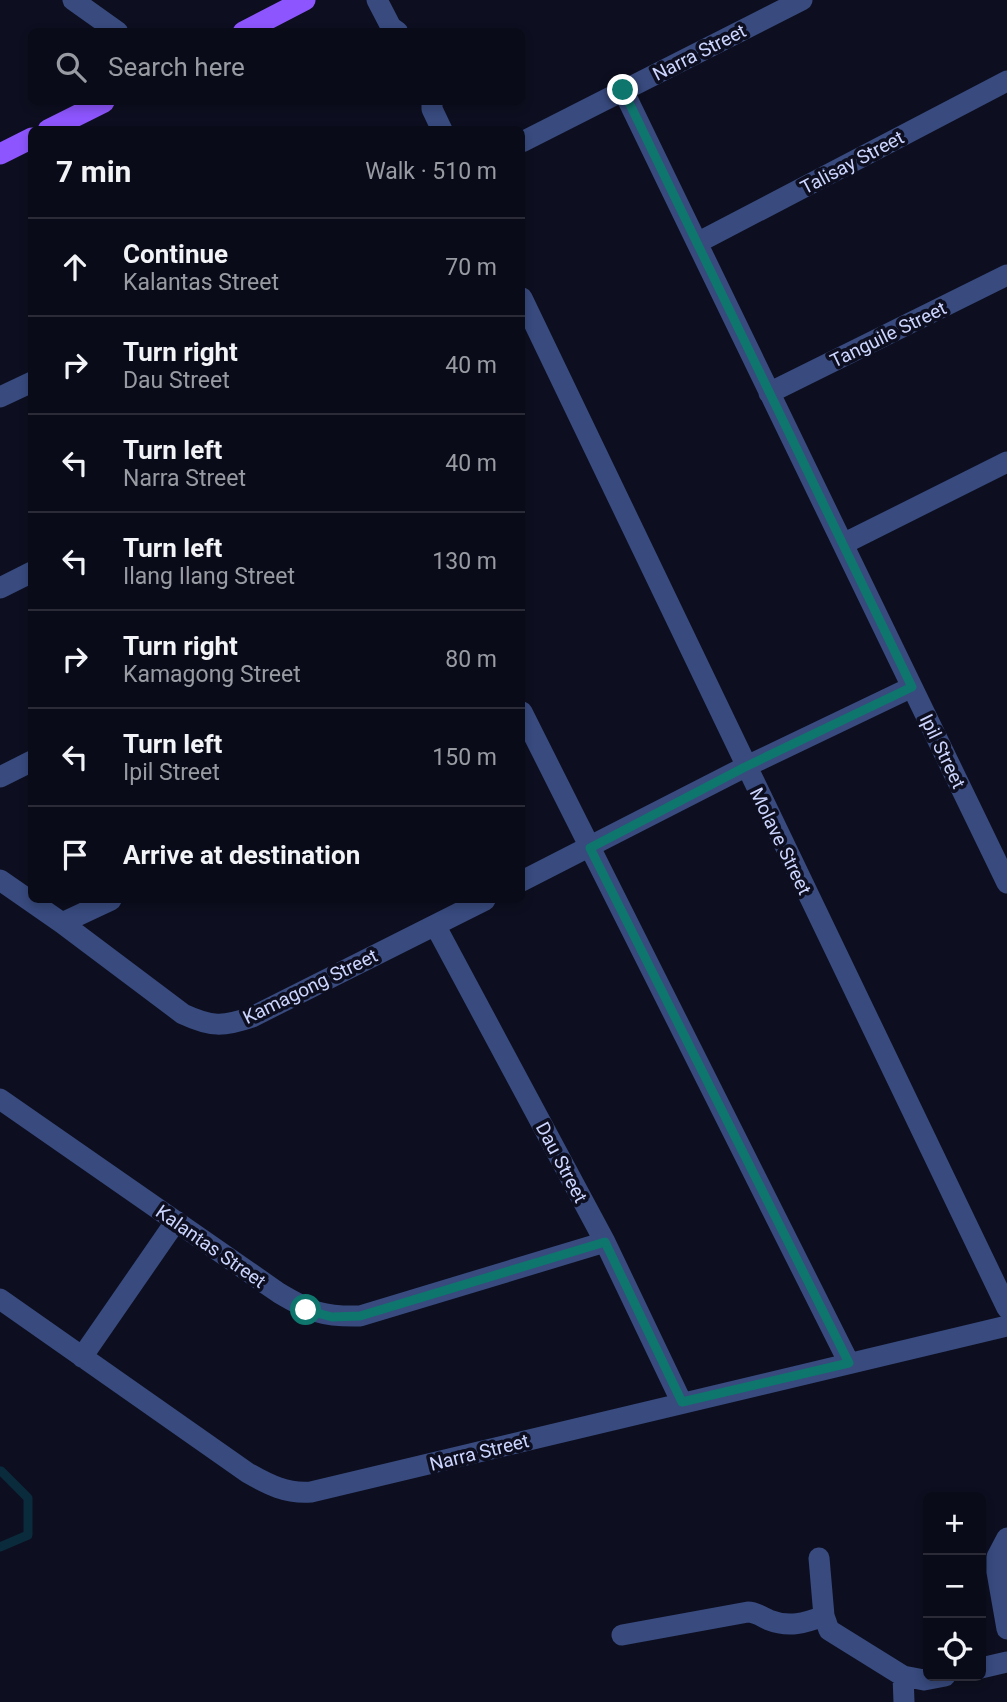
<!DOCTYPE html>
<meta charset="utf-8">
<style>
body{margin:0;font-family:Roboto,sans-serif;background:#131421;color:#f1f3f6}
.controls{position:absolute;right:21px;bottom:21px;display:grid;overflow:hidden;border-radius:10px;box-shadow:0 4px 10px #0003}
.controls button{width:63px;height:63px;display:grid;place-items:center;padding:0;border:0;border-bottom:2px solid #2a2b37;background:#0a0b18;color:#f1f3f6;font:35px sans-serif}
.stop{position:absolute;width:21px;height:21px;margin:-16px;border:5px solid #0f766e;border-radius:50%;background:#fff}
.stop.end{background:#0f766e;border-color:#fff;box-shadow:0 2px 7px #0008}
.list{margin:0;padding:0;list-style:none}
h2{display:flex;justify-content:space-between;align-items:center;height:91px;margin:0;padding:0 28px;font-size:30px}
h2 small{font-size:23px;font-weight:400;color:#999ba2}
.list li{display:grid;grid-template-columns:46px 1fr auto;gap:21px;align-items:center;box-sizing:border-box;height:98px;padding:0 28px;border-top:2px solid #2a2b37}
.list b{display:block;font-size:26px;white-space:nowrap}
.list p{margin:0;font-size:23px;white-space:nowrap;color:#999ba2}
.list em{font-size:23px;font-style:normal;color:#999ba2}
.icon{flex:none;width:38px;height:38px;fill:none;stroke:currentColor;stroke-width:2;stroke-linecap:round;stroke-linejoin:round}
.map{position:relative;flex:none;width:1007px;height:1702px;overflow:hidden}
.search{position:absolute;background:#0a0b18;box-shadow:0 4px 10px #0003;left:28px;top:28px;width:497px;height:77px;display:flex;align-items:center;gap:18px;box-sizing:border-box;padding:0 24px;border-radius:10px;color:#999ba2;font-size:26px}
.panel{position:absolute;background:#0a0b18;box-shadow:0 4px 10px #0003;left:28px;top:126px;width:497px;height:777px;border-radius:10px}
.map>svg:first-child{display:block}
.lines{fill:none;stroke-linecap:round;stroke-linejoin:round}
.stream{stroke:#0a2b3c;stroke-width:9}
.minor{stroke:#384a7e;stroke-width:21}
.major{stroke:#8d55fd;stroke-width:21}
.route{stroke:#0f766e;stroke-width:9}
.labels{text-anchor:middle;stroke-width:7;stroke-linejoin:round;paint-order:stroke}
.street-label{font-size:19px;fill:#ccd5fe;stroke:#0d0f20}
</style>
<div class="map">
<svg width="1007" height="1702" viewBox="0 0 1007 1702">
<rect width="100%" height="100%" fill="#0d0f20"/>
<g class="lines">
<path class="stream" d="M0,1547l28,-12v-37l-27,-27"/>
<path class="minor" d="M73,0l45,32
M377,0l14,27 7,5
M623,90l384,793
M432,102v7l10,21
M522,142l280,-142
M697,243l310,-162
M522,298l485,1010
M769,393l238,-118
M0,397l32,-15
M843,544l164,-82
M0,588l32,-16
M522,712l327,651
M0,777l32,-16
M0,880l62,43 121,91c28,13 40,13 69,3l233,-117
M522,881l223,-114 167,-80
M62,923l49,-23
M435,925l170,317 77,161
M0,1099l279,194c32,19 44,24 81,23l245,-74
M0,1299l248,174c21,12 39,21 63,19l696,-166
M82,1357l94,-136
M1007,1538l-10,19v15l10,57
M819,1558l5,58 5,14 74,46 21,4 21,-4
M622,1635l126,-23c8,0 14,5 21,8 20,8 36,3 55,-4
M981,1668l26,-6
M903,1676l1,26"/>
<path class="major" d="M243,32l62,-32
M48,130l56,-28
M0,154l32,-16"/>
</g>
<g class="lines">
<path class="route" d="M306,1310l26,7 28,-1 245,-74 77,160 167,-39 -259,-515 155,-81 167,-80 -289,-597"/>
</g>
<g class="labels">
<g class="street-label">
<text transform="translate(699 52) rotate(-27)" y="7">Narra Street</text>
<text transform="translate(852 162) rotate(-28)" y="7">Talisay Street</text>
<text transform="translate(888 334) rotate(-26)" y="7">Tanguile Street</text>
<text transform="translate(943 751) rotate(64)" y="7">Ipil Street</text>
<text transform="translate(781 841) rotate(64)" y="7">Molave Street</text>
<text transform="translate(310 986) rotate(-26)" y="7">Kamagong Street</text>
<text transform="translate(562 1162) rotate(62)" y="7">Dau Street</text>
<text transform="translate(211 1246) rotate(35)" y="7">Kalantas Street</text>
<text transform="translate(479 1452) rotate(-14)" y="7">Narra Street</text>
</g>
</g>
</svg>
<div class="controls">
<button>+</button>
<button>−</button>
<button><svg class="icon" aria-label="locate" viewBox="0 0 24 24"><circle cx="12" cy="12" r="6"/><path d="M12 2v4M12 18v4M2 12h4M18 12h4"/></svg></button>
</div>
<div class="stop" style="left:306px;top:1310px"></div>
<div class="stop end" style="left:623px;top:90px"></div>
<div class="search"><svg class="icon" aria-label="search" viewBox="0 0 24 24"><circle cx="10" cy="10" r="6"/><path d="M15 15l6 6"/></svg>Search here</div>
<section class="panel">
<h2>7 min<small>Walk · 510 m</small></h2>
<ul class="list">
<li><svg class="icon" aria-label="ahead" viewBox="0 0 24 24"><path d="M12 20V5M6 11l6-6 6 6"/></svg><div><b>Continue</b><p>Kalantas Street</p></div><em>70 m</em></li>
<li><svg class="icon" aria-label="right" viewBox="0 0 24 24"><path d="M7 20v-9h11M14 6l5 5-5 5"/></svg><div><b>Turn right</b><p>Dau Street</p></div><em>40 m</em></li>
<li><svg class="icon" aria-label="left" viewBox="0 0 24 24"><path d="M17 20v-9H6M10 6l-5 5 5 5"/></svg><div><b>Turn left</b><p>Narra Street</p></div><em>40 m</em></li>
<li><svg class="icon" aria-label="left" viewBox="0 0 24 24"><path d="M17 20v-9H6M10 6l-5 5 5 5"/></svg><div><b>Turn left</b><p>Ilang Ilang Street</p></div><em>130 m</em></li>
<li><svg class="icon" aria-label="right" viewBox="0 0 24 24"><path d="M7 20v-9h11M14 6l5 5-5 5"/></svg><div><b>Turn right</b><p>Kamagong Street</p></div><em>80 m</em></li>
<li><svg class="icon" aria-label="left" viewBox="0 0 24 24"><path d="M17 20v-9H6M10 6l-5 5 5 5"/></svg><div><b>Turn left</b><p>Ipil Street</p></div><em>150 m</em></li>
<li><svg class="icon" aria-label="arrive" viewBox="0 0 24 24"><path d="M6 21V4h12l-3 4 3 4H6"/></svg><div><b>Arrive at destination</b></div></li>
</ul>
</section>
</div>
